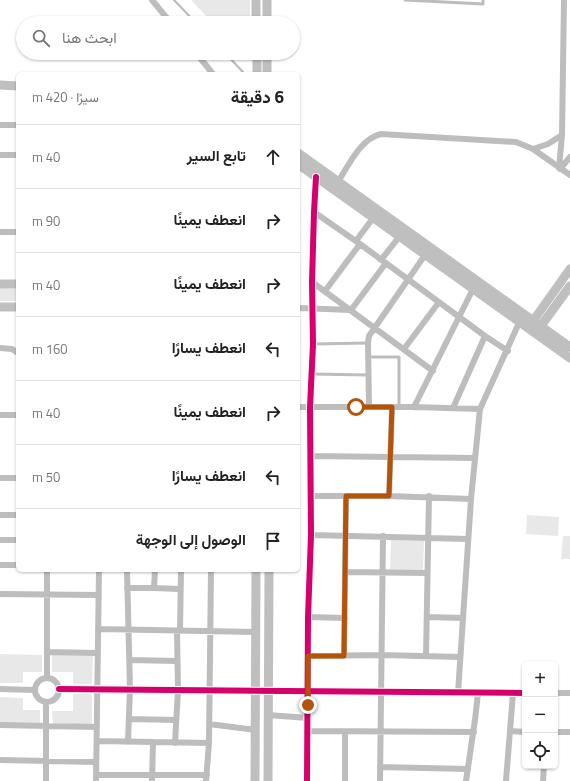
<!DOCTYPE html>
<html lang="ar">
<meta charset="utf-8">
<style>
body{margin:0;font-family:"Titillium Web",Vazirmatn,sans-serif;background:#f2f2f2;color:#222;direction:rtl}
.controls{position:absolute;right:12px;bottom:12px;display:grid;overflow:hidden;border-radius:6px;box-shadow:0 1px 3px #0004}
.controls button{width:36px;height:36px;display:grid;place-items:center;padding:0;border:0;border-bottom:1px solid #e0e0e0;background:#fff;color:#222;font:20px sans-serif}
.stop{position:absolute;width:12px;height:12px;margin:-9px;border:3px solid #b45309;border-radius:50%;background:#fff}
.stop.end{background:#b45309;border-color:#fff;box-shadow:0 1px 4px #0008}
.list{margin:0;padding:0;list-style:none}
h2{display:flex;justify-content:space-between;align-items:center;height:52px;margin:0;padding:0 16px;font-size:17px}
h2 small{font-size:13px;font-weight:400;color:#767676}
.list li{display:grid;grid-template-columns:26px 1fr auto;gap:12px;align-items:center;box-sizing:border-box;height:64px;padding:0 16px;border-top:1px solid #e0e0e0}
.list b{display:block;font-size:15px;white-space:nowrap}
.list em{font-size:13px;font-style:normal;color:#767676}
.icon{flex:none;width:22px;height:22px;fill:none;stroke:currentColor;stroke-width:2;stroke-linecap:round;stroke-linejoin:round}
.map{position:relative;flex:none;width:570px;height:781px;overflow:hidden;direction:ltr}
.search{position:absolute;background:#fff;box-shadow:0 1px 3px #0004;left:16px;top:16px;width:284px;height:44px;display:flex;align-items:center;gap:10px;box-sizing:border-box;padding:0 14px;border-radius:22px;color:#767676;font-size:15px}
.panel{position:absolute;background:#fff;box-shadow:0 1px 3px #0004;left:16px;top:72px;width:284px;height:500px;border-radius:6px;direction:rtl}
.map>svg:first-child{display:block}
.green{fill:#e8e8e8}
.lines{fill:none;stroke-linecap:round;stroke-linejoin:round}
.stream{stroke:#bababa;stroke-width:2}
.lane{stroke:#bdbdbd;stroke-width:3}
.street{stroke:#bdbdbd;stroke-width:6}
.secondary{stroke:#bfbfbf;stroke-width:9}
.cycleway-casing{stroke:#fff;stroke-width:8}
.cycleway{stroke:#d6006c;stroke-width:6}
.route{stroke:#b45309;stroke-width:5}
</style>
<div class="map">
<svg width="570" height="781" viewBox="0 0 570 781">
<rect width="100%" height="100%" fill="#fff"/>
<path class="green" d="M191,0h59v23h-37z
M0,288l18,1v12h-18z
M527,515l32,2 -1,19 -32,-2z
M563,536h7v23h-9z
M391,540l33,1 -1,29h-33z
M0,654l42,1v17h-19v11h-23z
M52,655h41l-1,29h-19v-12h-21z
M73,694h19v30h-39l-1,-13h21z
M0,697l23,1v12h17v14l-40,-1z"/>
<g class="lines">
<path class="stream" d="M174,0l22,23
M225,53l18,19"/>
<path class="lane" d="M405,0l78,4v-4
M313,344l55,-1
M369,357h30v50
M312,374l56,1"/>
<path class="street" d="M152,0l19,23
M196,53l17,21
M0,125h18
M533,149l15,-5 14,-9
M0,155h18
M559,168l3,-33 2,-135
M560,169l10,-12
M338,182c10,-16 23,-44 43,-48l135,8 17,7 37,26
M314,212l46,32 125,92 23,15
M0,232h18
M356,241l17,-23
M381,260l18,-23
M312,282l121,89
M325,291l35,-47
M298,308l53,2 35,-47
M0,348l12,1 6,4
M404,349l35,-47
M298,407h116l66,2 39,-86
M369,407l-1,-64 1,-7 56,-81
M414,407l59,-118
M453,408l32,-72
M0,415h18
M311,456l164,2
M0,478h18
M311,496h78l82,3
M389,496l3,-89
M0,515h18
M311,535l157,4
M0,540h18
M0,565h18
M127,570l3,119 -2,53
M345,572l82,1
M127,588h27l1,-18
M154,588l26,1
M0,594l98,1
M308,617l37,1
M427,617l36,1
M98,629l158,3
M180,631l1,-61
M47,652l51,1
M308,656l74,-1 78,2
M344,656l2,-160
M426,656l3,-160
M130,660l47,1
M47,677v-107
M35 690a12 12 0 1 1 24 0a12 12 0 1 1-24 0Z
M0,689l34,1
M59,689l466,4
M458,693l13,-194 9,-90
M555,693h15
M268,715l40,3
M130,719l46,1
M209,724l47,6
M0,725l97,2
M308,731l166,1
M510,731l15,1
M555,732h15
M97,741l112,2
M175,743l3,-53 -1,-59
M0,760l96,2
M380,767l88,2
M96,775h111
M46,781v-79
M96,781l3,-211
M152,781l1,-39
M206,781l3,-38 2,-173
M307,781l1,-164 3,-82 -1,-128 3,-63 -1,-62 2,-70 2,-35
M345,781v-49
M380,781l3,-245
M466,781l9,-61 3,-27
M506,781l7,-88
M543,781l1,-15"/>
<path class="secondary" d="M256,0v23
M267,23v-23
M257,53v21
M267,53v21
M0,85l18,1
M298,153l272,194
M298,164l272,194
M0,284h18
M0,307h18
M533,321l37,-52
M538,330l32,-44
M255,781l1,-211
M268,781l1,-211"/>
<defs>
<path id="cycleway" d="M59,689l466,4
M307,781l1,-164 3,-82 -1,-128 3,-63 -1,-62 2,-70 2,-35"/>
</defs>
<use href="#cycleway" class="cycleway-casing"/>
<use href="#cycleway" class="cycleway"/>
</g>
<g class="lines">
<path class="route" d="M308,705v-49h36l2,-160h43l3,-89h-36"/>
</g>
</svg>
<div class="controls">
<button>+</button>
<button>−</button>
<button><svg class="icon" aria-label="locate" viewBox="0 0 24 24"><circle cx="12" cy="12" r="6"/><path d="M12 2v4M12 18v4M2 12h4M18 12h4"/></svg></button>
</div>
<div class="stop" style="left:356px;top:407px"></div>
<div class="stop end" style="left:308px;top:705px"></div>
<div class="search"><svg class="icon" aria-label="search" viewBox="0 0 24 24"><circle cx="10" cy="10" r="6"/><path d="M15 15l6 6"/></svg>ابحث هنا</div>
<section class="panel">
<h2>6 دقيقة<small>سيرًا · 420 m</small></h2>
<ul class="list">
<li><svg class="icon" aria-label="ahead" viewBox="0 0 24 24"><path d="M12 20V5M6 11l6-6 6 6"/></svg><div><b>تابع السير</b></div><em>40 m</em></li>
<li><svg class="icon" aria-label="right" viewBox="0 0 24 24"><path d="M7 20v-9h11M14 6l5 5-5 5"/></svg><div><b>انعطف يمينًا</b></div><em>90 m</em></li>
<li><svg class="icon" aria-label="right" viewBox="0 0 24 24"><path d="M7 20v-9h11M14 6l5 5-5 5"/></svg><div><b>انعطف يمينًا</b></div><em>40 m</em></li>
<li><svg class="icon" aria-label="left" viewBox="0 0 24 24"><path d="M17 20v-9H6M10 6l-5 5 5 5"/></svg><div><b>انعطف يسارًا</b></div><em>160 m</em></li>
<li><svg class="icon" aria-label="right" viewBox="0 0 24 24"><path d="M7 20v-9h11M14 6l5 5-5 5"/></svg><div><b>انعطف يمينًا</b></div><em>40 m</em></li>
<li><svg class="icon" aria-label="left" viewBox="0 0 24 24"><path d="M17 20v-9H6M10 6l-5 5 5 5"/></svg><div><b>انعطف يسارًا</b></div><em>50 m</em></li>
<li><svg class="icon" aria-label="arrive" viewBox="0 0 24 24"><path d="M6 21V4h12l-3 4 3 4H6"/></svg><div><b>الوصول إلى الوجهة</b></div></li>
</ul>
</section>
</div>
